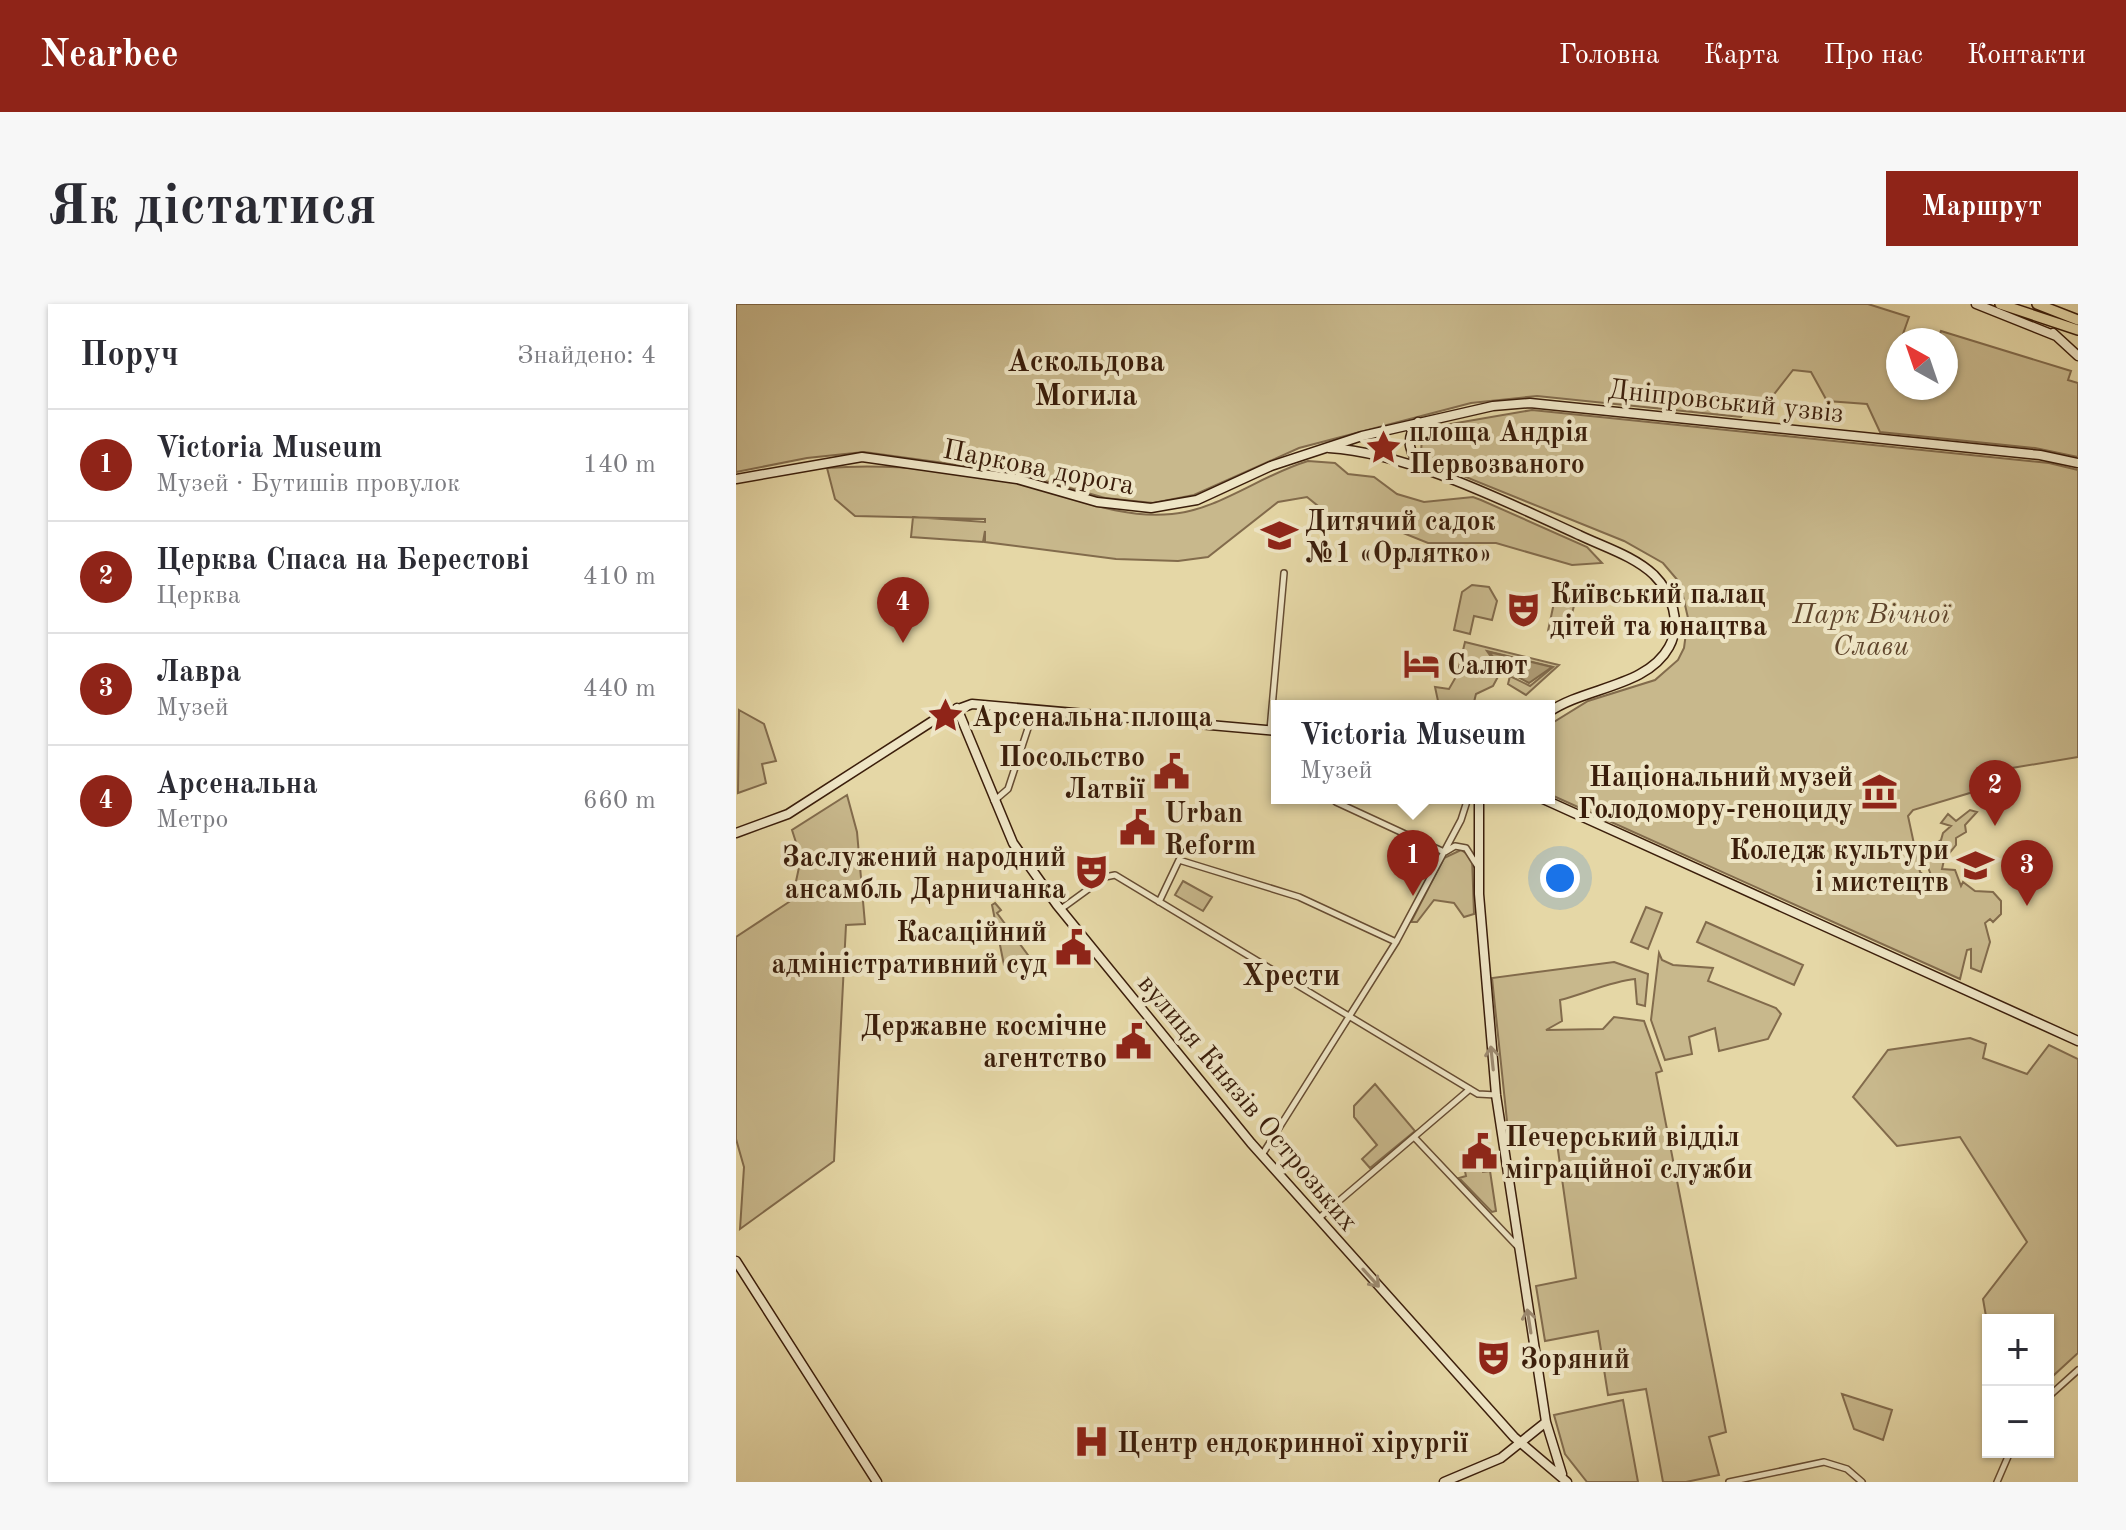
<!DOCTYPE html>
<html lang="uk">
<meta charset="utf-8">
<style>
body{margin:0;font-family:"Old Standard TT",serif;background:#f7f7f7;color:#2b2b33}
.controls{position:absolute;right:24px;bottom:24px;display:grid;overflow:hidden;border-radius:0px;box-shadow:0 2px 6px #0004}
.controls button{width:72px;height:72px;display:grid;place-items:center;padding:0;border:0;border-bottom:2px solid #e1e1e2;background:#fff;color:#2b2b33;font:40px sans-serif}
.compass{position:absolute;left:1150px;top:24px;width:72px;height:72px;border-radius:50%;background:#fff;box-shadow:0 2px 6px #0004;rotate:320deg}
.you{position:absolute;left:824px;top:574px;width:28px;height:28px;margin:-20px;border:6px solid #fff;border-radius:50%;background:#1a73e8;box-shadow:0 0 0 12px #1a73e833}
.badge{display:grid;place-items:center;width:52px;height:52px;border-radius:50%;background:#8f2418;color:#fff;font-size:26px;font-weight:700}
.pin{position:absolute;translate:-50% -66px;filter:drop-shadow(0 2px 4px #0008)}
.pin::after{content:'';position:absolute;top:42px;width:28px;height:24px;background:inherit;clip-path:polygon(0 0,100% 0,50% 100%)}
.popup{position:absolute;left:535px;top:396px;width:284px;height:104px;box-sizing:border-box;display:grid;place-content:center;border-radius:0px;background:#fff;filter:drop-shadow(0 2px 6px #0005);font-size:26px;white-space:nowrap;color:#7c7c81}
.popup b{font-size:30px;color:#2b2b33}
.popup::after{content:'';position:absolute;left:50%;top:100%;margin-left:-16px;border:16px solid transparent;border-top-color:#fff}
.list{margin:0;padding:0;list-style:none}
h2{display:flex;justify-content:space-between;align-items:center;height:104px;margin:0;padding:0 32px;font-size:34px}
h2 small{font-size:26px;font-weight:400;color:#7c7c81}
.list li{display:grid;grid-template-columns:52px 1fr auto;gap:24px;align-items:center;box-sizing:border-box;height:112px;padding:0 32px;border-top:2px solid #e1e1e2}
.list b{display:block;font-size:30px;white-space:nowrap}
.list p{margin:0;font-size:26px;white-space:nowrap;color:#7c7c81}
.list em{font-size:26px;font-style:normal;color:#7c7c81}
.map{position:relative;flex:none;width:1342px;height:1178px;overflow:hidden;border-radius:0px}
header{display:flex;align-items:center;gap:48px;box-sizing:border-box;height:112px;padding:0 40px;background:#8f2418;color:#fff}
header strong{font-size:38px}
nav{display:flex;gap:44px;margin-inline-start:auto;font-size:28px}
.intro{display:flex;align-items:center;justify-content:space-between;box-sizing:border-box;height:192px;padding:0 48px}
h1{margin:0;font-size:56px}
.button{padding:20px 36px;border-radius:0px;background:#8f2418;color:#fff;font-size:28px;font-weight:700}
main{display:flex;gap:48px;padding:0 48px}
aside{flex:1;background:#fff;border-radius:0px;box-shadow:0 2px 6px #0004}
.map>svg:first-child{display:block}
.green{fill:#c8b88c;stroke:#826b4c;stroke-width:2}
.water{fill:#ab9871;stroke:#7e6748;stroke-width:2}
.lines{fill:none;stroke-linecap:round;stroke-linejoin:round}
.street-casing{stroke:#664c32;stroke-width:8}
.secondary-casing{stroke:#3b1e0b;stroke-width:11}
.primary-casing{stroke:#3b1e0b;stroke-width:12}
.street{stroke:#eee5c5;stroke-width:5}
.secondary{stroke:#eee5c5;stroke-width:8}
.primary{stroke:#e5d7a6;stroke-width:9}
.oneway{stroke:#9d8b71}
.labels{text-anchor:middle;stroke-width:8;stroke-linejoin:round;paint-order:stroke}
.street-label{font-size:28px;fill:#3b1e0b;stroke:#eee5c5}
.poi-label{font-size:28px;font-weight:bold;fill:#3b1e0b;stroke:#eee5c5;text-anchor:start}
.park-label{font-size:28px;font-style:italic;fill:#5e442b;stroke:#eee5c5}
.neighbourhood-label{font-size:30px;font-weight:bold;fill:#3b1e0b;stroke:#eee5c5}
</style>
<header>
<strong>Nearbee</strong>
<nav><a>Головна</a><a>Карта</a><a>Про нас</a><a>Контакти</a></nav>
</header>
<div class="intro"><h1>Як дістатися</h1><a class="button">Маршрут</a></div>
<main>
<aside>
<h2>Поруч<small>Знайдено: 4</small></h2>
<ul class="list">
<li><span class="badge">1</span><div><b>Victoria Museum</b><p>Музей · Бутишів провулок</p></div><em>140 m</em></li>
<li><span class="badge">2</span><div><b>Церква Спаса на Берестові</b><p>Церква</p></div><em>410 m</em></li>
<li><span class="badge">3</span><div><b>Лавра</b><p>Музей</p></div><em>440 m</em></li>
<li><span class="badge">4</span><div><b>Арсенальна</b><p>Метро</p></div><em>660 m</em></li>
</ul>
</aside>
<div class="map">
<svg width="1342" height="1178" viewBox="0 0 1342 1178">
<rect width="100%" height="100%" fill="#e5d7a6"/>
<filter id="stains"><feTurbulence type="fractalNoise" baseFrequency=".0025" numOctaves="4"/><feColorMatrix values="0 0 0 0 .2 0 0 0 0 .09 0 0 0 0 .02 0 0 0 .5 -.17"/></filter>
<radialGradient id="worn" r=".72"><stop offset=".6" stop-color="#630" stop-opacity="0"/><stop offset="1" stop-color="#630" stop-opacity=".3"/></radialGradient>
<path class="green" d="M0,0h1132l41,13 -6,17 14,6h-19v48h48v-48h-9l4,-9 130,40 -3,9 10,3v74l-43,-9 -155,-16 -13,-28 -40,-3 -16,-29 -18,-2 -22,28h-14l-16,19 -204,-21 -66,7 -172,45 -105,47 -41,8 -48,-5 -88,-25 -153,-21 -57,6 -71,14z
M796,106l517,53 29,7v287l-78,13 -17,19 -70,21 -5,6 12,56 5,4 6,-1 -6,-15 2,-11 14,-9 2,-7 8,-7 -10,-3 7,-9 8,7 14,-11 7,2 -12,13 1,7 -10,6v7l-12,15 -2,9 13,1 6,16 2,-4 12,9 18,1 8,9v13l-8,8 -3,-3 -5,4 5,19 -9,30 -10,-4v-19l-4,1 -7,29 -411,-185v-69l39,-24 67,-21 23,-20 6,-12 4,-30 -8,-35 -17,-20 -39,-22 -188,-76 -15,-12 1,-16 23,-12z
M572,157l27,2 13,11 26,3 23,17 27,8 49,-5 8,3 106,47 15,16 -30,2 -76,-22h-68l-67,-27 -34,9 -9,-19 -11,-9 -29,5 -70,55 -30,4 -62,-2 -131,-17v-11l-2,11 -72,-5 2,-20 72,5v-3l-130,-3 -20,-17 -8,-31c62,-5 148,3 207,19 46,13 89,32 138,27 46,-4 89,-39 136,-53z
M736,281l17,2 8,14 -5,19 -18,-4 -4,18 -16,-4 8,-38z
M819,294l20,3 -8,35 -19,-5z
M729,338l94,23 -33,30 -18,-11 2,-8 20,10 23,-19 -66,-16 14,20 -8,15 -17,8 -3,12h-27l-8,-5 -3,-14 14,2 8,-14z
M3,406l25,14 12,37 -14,3 4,19 -28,10z
M111,491l10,37 8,92 -19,1 -12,236 -94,68 4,-62 -8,-28v-202l56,-37 9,-42 -9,-28z
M725,546l11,7 2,57 -10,3 -10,-14 -20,-3 -17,22h-6l33,-64z
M447,577l29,16 -9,14 -28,-16z
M259,599l6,7 -4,3 31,42 -17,13 -7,-3 -12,-60z
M910,603l16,6 -14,36 -17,-7z
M970,618l97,43 -9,20 -97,-43z
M923,649l3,7 11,5 40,3 -5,13 68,27 5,6 -13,25 -49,12 -4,-23 -26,9 3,17 -27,6 -14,-40z
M878,658l34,12 -3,32 -8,-2 -2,-25c-23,2 -51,15 -75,21l2,21 -16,9 57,-1 11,-12 30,4 18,50 -6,2 70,359 -17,5 10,38 -33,7h-23l-17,-93 -38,6 -10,-64 -53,10 -9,-55 40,-8 -20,-142 -47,4 -17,-162z
M1234,734l16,6 -3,14 44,16 22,-29 29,14v294l-24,22 -6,-6v-49h-60v8l-5,-29 44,-57 -67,-105 -63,9 -44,-49 35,-47z
M639,780l40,47 -45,37 -8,-9 15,-14 -23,-28v-11z
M744,855l3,13 7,-1 6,40 -4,1 -33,-34 7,-2 -3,-14z
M1106,1090l50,16 -9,30 -29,-11z
M887,1096l15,82h-51l-22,-28 -11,-39z"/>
<path class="water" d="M753,348l63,15 -23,16 -26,-14z"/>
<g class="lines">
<defs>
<path id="street" d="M534,426l14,-157
M258,497l14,-12 26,-79
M600,498l108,50
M709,548l10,-6 11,2 12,19
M423,598l20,-42 120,37 97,45
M325,605l44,-32 10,-2 363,219 18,1
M678,833l104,110
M526,851l134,-213 65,-122 7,-22
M583,914l151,-129
M1312,1093l30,-27
M993,1178l95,-20 23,7 15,13
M1261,1178l13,-30"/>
<path id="secondary" d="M1240,0l80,32
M1317,29l25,23
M682,118c-14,18 -9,32 6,47
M593,144c80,5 177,54 250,87 25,12 55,21 75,40 18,18 28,49 15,72 -22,40 -84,40 -120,65
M0,175l126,-22 155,22 80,23 54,6 46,-8 74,-34 91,-30 131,-30 37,-3 510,52 38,8
M221,404l56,135 44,62 194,238 263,294 53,45
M743,494v96l17,201 50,327 16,52
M805,494l537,243
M0,529l52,-19 154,-99 30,-11 305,27
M0,957l141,221
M708,1178l57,-24 45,-36"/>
<path id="primary" d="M1264,0l78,26
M1301,0l41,16"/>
</defs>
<use href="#street" class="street-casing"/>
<use href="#secondary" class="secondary-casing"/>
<use href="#primary" class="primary-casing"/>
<use href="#street" class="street"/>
<use href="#secondary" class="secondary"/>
<use href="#primary" class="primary"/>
</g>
<defs><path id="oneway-shaft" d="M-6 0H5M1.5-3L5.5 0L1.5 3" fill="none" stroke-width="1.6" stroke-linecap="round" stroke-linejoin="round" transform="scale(2)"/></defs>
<g class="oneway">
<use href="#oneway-shaft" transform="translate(756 754) rotate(-96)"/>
<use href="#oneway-shaft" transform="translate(635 974) rotate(48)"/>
<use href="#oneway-shaft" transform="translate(793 1017) rotate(-99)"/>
</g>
<defs>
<symbol id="sight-bare" viewBox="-9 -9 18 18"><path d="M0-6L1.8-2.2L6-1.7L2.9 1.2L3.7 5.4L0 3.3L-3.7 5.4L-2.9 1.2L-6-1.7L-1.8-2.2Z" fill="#8f2418" stroke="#eee5c5" stroke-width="2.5" paint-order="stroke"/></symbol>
<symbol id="school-bare" viewBox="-9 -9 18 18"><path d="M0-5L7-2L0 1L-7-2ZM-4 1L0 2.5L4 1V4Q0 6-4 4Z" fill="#8f2418" stroke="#eee5c5" stroke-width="2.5" paint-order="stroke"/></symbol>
<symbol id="theatre-bare" viewBox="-9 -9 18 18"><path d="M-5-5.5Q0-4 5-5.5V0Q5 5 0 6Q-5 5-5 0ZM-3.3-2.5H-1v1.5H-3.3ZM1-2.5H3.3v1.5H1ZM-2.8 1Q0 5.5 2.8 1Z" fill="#8f2418" stroke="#eee5c5" stroke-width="2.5" paint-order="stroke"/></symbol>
<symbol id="hotel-bare" viewBox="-9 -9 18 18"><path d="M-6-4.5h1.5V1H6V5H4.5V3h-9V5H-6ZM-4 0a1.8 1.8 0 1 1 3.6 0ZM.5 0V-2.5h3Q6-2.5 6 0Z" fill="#8f2418" stroke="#eee5c5" stroke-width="2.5" paint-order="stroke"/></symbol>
<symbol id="civic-bare" viewBox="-9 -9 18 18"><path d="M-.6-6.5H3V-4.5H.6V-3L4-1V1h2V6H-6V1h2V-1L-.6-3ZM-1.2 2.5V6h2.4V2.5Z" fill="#8f2418" stroke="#eee5c5" stroke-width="2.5" paint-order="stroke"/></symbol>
<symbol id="museum-bare" viewBox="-9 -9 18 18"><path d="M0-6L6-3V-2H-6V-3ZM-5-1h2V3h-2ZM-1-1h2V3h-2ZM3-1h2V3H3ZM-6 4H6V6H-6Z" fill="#8f2418" stroke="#eee5c5" stroke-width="2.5" paint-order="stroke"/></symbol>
<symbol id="university-bare" viewBox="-9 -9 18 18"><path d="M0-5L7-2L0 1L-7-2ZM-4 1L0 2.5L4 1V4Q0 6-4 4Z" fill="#8f2418" stroke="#eee5c5" stroke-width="2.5" paint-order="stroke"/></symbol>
<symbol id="hospital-bare" viewBox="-9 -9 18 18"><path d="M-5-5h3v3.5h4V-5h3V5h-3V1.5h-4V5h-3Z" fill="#8f2418" stroke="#eee5c5" stroke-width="2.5" paint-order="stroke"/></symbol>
</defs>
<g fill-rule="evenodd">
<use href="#sight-bare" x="622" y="118" width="51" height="51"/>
<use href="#school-bare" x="518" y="206" width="51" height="51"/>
<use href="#theatre-bare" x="762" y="280" width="51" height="51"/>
<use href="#hotel-bare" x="660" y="334" width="51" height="51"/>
<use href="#sight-bare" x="184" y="386" width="51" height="51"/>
<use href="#civic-bare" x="410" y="442" width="51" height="51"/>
<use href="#museum-bare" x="1118" y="462" width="51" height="51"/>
<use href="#civic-bare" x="376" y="498" width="51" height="51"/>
<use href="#university-bare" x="1214" y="536" width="51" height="51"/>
<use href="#theatre-bare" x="330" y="542" width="51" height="51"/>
<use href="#civic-bare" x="312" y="618" width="51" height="51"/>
<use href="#civic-bare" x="372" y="712" width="51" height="51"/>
<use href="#civic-bare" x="718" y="822" width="51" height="51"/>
<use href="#theatre-bare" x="732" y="1028" width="51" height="51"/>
<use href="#hospital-bare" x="330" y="1112" width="51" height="51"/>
</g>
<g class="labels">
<g class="street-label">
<text transform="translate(990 96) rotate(6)" y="10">Дніпровський узвіз</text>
<text transform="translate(303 162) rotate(11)" y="10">Паркова дорога</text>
<text transform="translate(513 798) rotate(50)" y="10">вулиця Князів Острозьких</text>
</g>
<g class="poi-label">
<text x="673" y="137">площа Андрія<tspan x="673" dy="32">Первозваного</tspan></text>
<text x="569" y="226">Дитячий садок<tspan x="569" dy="32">№1 «Орлятко»</tspan></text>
<text x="814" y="299">Київський палац<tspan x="814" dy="32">дітей та юнацтва</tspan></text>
<text x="711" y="370">Салют</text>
<text x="236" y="422">Арсенальна площа</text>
<text x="409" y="462" text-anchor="end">Посольство<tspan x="409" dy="32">Латвії</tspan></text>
<text x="1117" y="482" text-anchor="end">Національний музей<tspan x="1117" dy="32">Голодомору-геноциду</tspan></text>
<text x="428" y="518">Urban<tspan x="428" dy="32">Reform</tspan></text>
<text x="1213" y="555" text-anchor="end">Коледж культури<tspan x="1213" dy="32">і мистецтв</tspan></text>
<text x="330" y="562" text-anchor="end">Заслужений народний<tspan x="330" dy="32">ансамбль Дарничанка</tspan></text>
<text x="311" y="637" text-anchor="end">Касаційний<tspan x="311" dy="32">адміністративний суд</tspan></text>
<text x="371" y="731" text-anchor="end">Державне космічне<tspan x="371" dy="32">агентство</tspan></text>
<text x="769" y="842">Печерський відділ<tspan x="769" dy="32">міграційної служби</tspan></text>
<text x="784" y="1064">Зоряний</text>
<text x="381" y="1148">Центр ендокринної хірургії</text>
</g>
<g class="park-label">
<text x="1135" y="319">Парк Вічної<tspan x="1135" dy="32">Слави</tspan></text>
</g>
<g class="neighbourhood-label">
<text x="350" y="67">Аскольдова<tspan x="350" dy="34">Могила</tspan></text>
<text x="555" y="681">Хрести</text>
</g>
</g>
<rect width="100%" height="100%" filter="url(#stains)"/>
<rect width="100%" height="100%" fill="url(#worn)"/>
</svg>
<div class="controls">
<button>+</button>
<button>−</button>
</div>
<svg class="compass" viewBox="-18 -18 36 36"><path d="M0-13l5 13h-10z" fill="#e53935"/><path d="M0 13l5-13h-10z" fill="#7c7c81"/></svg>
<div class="you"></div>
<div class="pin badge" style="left:677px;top:592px">1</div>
<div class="popup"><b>Victoria Museum</b>Музей</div>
<div class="pin badge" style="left:1259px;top:522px">2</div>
<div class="pin badge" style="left:1291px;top:602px">3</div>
<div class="pin badge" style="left:167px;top:339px">4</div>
</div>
</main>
